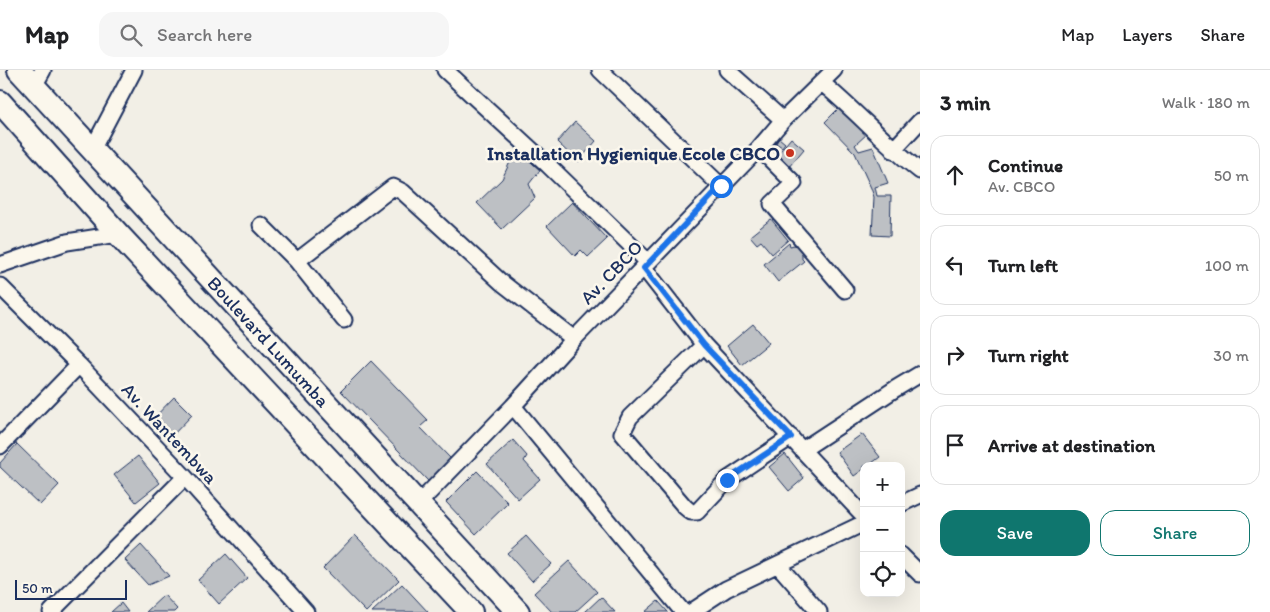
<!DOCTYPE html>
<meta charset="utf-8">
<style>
body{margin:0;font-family:Itim,sans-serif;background:#f6f6f6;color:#202124}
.controls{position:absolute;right:15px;bottom:15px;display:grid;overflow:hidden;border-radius:10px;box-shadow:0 5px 20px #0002}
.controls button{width:45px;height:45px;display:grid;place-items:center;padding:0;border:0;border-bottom:1px solid #e0e0e0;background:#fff;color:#202124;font:25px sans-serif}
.scale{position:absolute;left:15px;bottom:12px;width:112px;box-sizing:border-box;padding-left:5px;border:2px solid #1b2f5e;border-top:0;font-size:14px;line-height:18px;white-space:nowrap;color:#1b2f5e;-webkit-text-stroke:4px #fbf7ec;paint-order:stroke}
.stop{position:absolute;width:15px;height:15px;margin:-11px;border:4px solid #1a73e8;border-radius:50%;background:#fff}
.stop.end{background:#1a73e8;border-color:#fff;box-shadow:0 1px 5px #0008}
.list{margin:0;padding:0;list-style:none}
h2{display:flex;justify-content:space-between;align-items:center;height:65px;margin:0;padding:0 20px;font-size:21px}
h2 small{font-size:16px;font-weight:400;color:#757577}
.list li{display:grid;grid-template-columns:32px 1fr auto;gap:15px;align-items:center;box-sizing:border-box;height:80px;margin:0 10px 10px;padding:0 10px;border:1px solid #e0e0e0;border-radius:15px}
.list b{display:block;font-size:19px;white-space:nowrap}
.list p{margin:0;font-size:16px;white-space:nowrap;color:#757577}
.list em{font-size:16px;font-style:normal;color:#757577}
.actions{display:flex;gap:10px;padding:15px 20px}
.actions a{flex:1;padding:11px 0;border:1px solid #0f766e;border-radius:15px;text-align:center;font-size:18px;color:#0f766e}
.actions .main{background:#0f766e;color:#fff}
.icon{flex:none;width:28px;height:28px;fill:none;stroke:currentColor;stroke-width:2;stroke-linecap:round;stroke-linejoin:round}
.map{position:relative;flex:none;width:920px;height:542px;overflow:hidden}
header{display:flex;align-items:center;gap:30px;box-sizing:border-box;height:70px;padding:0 25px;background:#fff;border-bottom:1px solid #e0e0e0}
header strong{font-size:24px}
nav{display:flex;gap:28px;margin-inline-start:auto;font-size:18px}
.search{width:350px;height:45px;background:#f6f6f6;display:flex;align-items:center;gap:12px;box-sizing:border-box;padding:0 18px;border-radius:15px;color:#757577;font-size:19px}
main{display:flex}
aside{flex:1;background:#fff}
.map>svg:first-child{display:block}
.building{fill:#bdc0c4;stroke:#1b2f5e}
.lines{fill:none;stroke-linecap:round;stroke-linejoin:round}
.minor-casing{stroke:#1b2f5e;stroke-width:19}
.highway-casing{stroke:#1b2f5e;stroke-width:26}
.minor{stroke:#fbf7ec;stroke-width:15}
.highway{stroke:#fbf7ec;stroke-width:22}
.route{stroke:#1a73e8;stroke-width:6}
.poi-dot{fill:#c8321e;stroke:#fbf7ec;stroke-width:2}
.labels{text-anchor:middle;stroke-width:5;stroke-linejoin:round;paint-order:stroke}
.poi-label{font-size:19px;font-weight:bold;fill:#1b2f5e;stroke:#fbf7ec;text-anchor:end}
.street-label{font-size:19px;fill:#1b2f5e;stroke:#fbf7ec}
</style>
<header>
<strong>Map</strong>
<div class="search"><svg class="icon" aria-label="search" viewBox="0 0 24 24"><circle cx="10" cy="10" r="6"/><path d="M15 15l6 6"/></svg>Search here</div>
<nav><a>Map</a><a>Layers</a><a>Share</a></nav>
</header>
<main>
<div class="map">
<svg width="920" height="542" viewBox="0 0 920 542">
<rect width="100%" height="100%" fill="#f2efe6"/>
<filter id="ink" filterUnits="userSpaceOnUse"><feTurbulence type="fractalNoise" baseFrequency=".02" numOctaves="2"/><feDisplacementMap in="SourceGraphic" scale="10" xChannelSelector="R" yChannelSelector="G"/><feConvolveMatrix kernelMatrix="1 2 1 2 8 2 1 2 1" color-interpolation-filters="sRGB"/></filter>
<g filter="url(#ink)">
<path class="building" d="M841,36l27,27 -13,12 4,6 14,-4 15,36 -13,4 2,9h14l-1,40 -18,-1 2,-38 -3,-9 -16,-35 -30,-31z
M575,52l21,19 -18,21 -21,-20z
M779,68l6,5 -3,4 -6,-4z
M791,68l13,11 -16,19 -13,-11z
M523,85l17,15 -11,14 6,14 -33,31 -25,-26 25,-24 8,-17z
M572,132l35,37 -19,18 -7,-7 -6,6 -28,-30z
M771,149l17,21 -16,14 -11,-13 -4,3 -7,-8z
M789,173l1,3 4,-1 5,2 3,6v6l2,2 -26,21 -14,-18z
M753,254l16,19 -27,22 -15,-19z
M371,291l57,59 -8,7 31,32 -23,22 -87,-90z
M174,327l18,18 -24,25 -18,-18z
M862,364l18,23 -12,9h-4v3l-10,7 -17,-24z
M513,370l14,16 -3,5 16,18 -22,20 -31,-35z
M17,374l42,41 -19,20 -40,-38v-4z
M785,384l19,24 -15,13 -20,-24z
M138,386l22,27 -24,19 -22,-27z
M477,401l31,32 -32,31 -30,-32z
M355,465l44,45 -33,32 -43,-44z
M526,466l25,28 -19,17 -25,-28z
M141,475l28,31 -21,9 -23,-25z
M226,484l21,24 -28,26 -21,-24z
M569,491l28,31 -22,20h-23l-18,-19z
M402,514l26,28h-56z
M164,525l13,14 -3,3h-28z
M601,527l14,15h-30z
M658,531l10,11h-23z
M121,533l7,9h-17z"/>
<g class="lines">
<defs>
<path id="minor" d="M445,0l103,95 100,97
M600,0l121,116
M727,0l56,50
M822,13c34,28 63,61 98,88
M34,16l9,-16
M759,78l35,35 -22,21 73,86
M92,80l42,-80
M893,80l27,-29
M261,155l36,36 47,59
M297,191l96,-74 10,5 98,90 73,57
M0,195l67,-23 51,-8
M644,198l60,77 160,171
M0,216l79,79 106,112 121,135
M704,275l-74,72 -8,16 63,74 6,5h6l30,-32 64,-43
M513,336l170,206
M0,376l79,-81
M802,380l93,-61 25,-15
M418,434l95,-98 61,-67 185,-191 24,-28 51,-50
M901,434l19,-9
M901,485l19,19
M778,495l41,47
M51,542l134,-135
M691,542l35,-23 138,-66"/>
<g id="highway">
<path id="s1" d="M19,0l499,542"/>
<path d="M0,32l118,132 353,378"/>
</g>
</defs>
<use href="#minor" class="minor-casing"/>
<use href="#highway" class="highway-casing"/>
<use href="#minor" class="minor"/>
<use href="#highway" class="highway"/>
</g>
</g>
<g class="lines" filter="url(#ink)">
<path class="route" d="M721,116l-77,82 60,77 87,92 -64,43"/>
</g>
<circle class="poi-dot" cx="790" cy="83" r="5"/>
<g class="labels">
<g class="poi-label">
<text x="780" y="90">Installation Hygienique Ecole CBCO</text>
</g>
<g class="street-label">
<text transform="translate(611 202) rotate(-46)" y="7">Av. CBCO</text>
<text dy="7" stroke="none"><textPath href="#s1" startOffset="369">Boulevard Lumumba</textPath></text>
<text transform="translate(170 363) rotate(47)" y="7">Av. Wantembwa</text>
</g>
</g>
</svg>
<div class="controls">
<button>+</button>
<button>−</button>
<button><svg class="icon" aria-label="locate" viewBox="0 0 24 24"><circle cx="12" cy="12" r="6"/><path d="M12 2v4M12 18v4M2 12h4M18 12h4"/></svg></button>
</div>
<div class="scale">50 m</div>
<div class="stop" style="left:721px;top:116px"></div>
<div class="stop end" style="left:727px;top:410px"></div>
</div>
<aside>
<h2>3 min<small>Walk · 180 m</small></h2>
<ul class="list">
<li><svg class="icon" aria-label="ahead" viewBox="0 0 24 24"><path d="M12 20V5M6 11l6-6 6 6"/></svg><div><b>Continue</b><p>Av. CBCO</p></div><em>50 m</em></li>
<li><svg class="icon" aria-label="left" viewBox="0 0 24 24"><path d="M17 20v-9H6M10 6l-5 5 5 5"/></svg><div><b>Turn left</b></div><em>100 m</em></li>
<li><svg class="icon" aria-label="right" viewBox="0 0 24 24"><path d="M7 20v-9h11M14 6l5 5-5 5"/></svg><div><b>Turn right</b></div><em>30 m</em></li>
<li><svg class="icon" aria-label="arrive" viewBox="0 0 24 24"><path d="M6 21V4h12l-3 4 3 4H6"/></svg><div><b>Arrive at destination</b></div></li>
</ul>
<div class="actions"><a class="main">Save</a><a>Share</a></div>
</aside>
</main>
